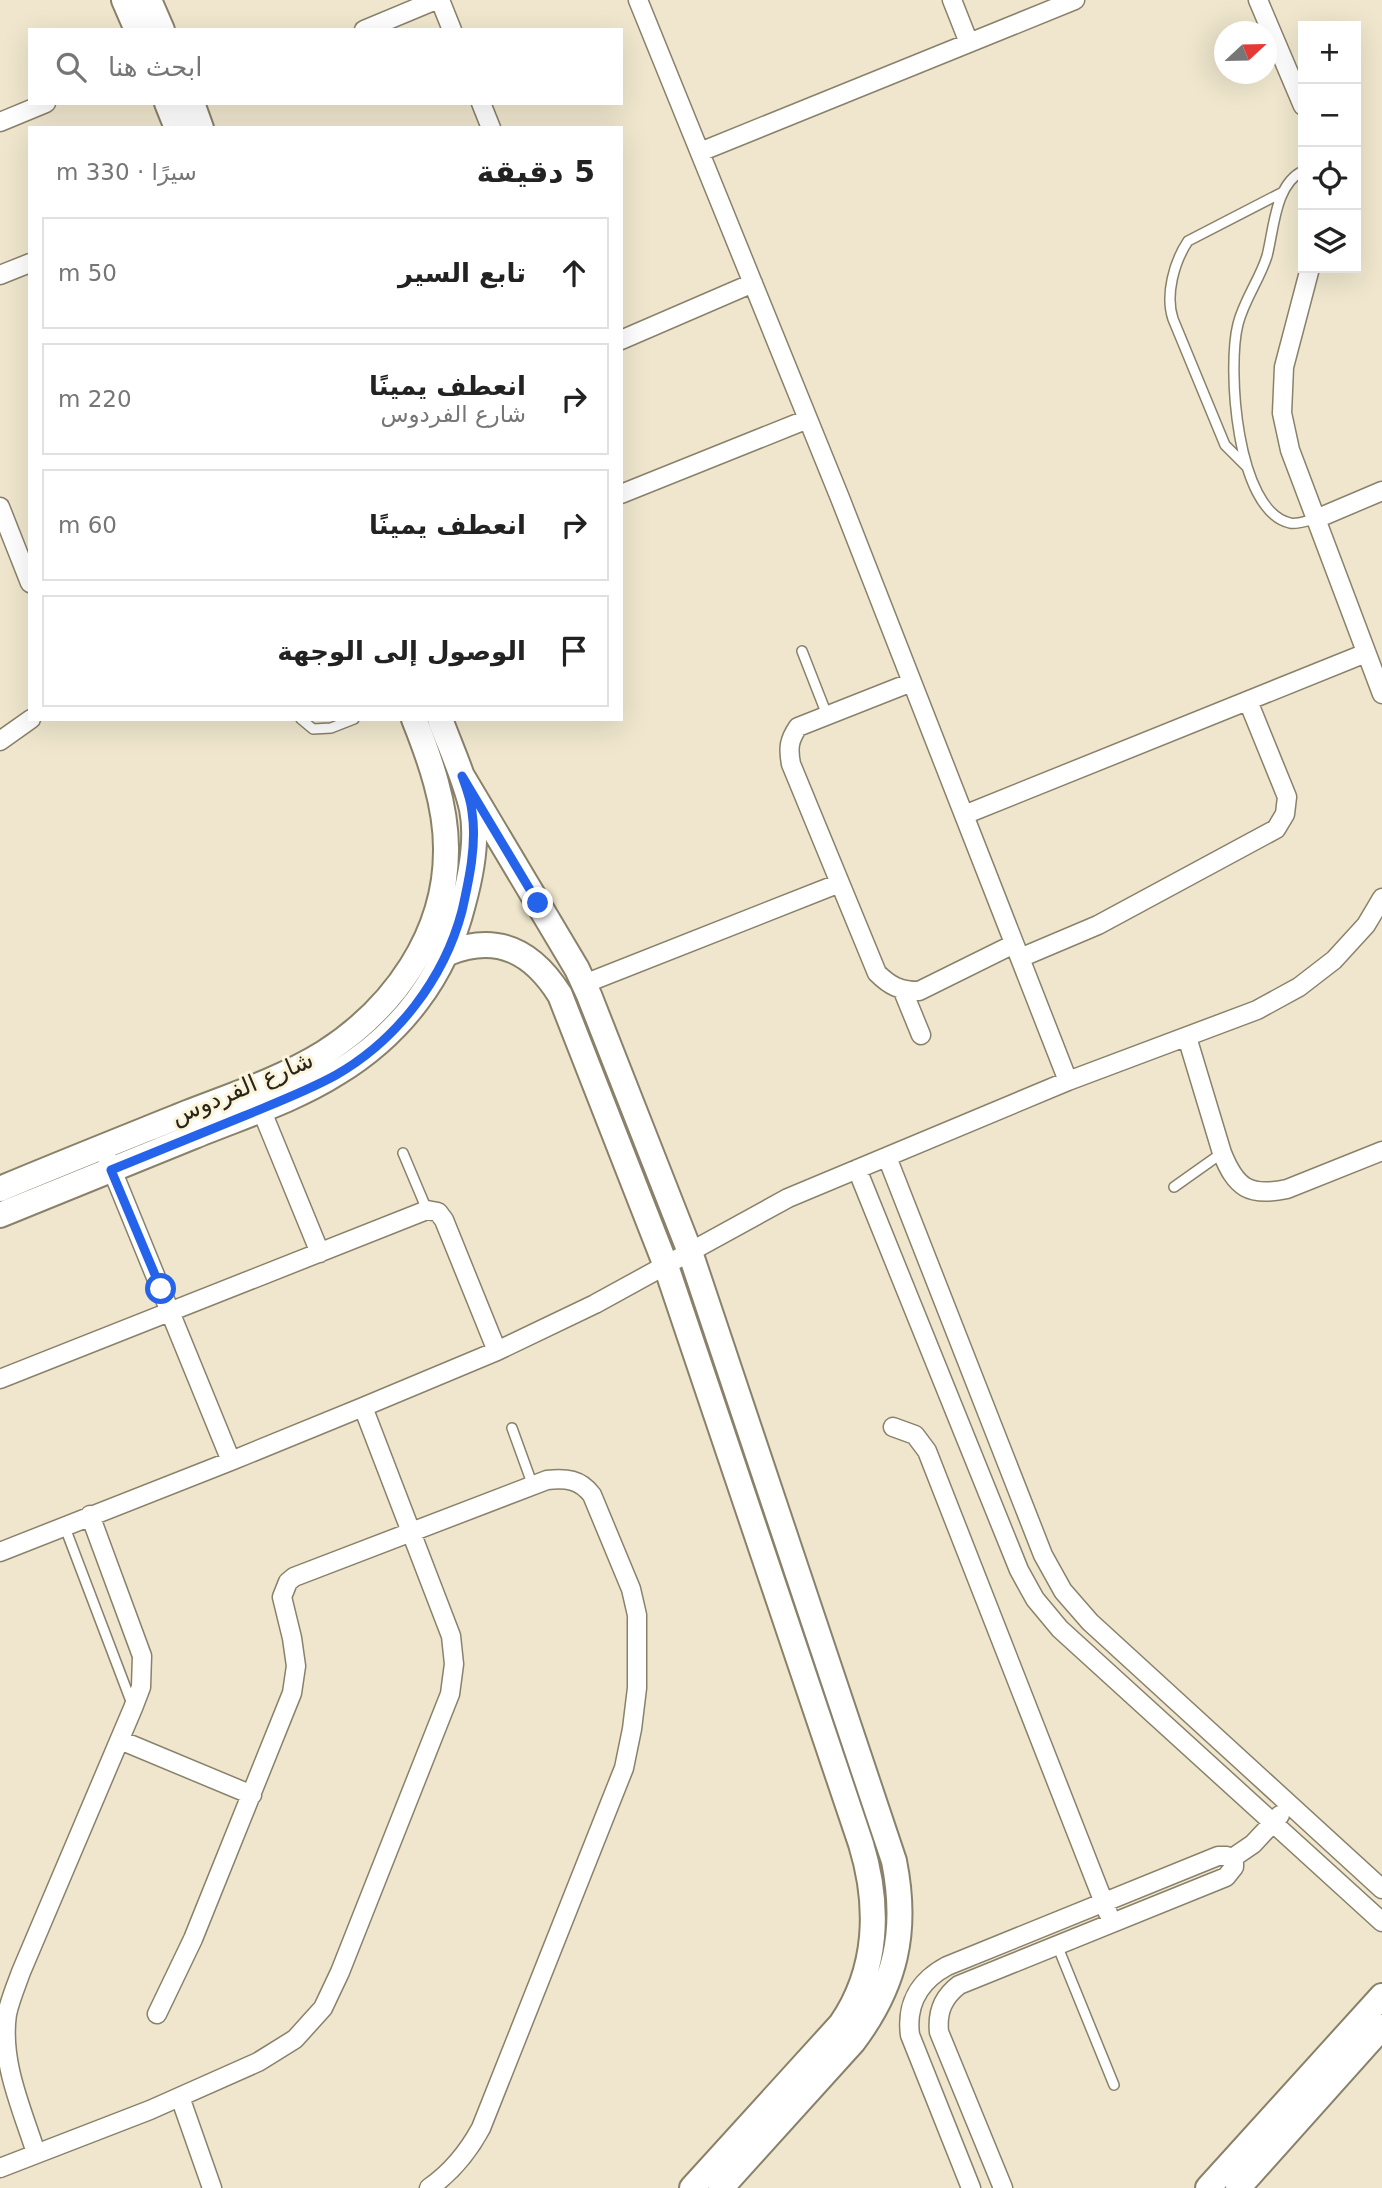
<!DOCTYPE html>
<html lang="ar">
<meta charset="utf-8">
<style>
body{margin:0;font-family:"DejaVu Sans","Noto Naskh Arabic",sans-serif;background:#f2f2f2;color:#222;direction:rtl}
.controls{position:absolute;right:21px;top:21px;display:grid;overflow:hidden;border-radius:0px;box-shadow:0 7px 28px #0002}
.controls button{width:63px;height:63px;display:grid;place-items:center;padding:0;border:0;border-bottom:2px solid #e0e0e0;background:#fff;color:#222;font:35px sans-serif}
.compass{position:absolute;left:1214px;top:21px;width:63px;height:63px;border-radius:50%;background:#fff;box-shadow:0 7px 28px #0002;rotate:68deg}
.stop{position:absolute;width:21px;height:21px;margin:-16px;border:5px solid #2563eb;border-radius:50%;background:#fff}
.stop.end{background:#2563eb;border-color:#fff;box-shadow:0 2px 7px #0008}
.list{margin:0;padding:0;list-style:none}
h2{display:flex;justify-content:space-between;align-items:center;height:91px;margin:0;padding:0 28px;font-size:30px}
h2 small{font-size:23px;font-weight:400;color:#767676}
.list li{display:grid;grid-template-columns:46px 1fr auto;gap:21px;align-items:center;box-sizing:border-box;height:112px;margin:0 14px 14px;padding:0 14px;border:2px solid #e0e0e0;border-radius:0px}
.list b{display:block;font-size:26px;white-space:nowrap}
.list p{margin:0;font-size:23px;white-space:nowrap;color:#767676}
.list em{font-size:23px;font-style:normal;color:#767676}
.icon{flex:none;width:38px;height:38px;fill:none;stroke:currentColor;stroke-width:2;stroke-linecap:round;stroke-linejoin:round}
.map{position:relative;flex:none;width:1382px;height:2188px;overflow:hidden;direction:ltr}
.search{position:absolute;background:#fff;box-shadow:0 7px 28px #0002;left:28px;top:28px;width:595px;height:77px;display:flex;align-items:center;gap:18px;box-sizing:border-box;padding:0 24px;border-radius:0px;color:#767676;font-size:26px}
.panel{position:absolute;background:#fff;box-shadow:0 7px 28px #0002;left:28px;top:126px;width:595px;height:595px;border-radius:0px;direction:rtl}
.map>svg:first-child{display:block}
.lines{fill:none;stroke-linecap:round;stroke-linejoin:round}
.lane-casing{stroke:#89816a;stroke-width:12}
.street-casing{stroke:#89816a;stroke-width:21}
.secondary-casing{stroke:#89816a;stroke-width:28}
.lane{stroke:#fff;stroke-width:9}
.street{stroke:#fff;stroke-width:18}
.secondary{stroke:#fff;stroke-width:24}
.route{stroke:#2563eb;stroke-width:9}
.labels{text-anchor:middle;stroke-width:6;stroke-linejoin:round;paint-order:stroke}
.street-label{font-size:24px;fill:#28251b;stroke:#fcf4da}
</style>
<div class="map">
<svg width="1382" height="2188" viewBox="0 0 1382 2188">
<rect width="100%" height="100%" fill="#efe6cd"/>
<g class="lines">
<defs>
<path id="lane" d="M1303,171c-28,13 -29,58 -36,85 -7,23 -23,44 -29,68 -11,43 -2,187 52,199 7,2 18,-3 26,-4
M1246,466l-21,-21 -52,-126c-8,-24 1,-57 15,-78l95,-49
M802,651l25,64
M301,719l12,10 18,-1 23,-9
M403,1153l24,57
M1174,1187l48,-34
M512,1428l21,58
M64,1525l68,179
M1057,1945l57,140"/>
<path id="street" d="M440,0l12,30
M638,0l202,498 228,583
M952,0l17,43
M1258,0l45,106
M364,30l72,-30
M481,103l10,25
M0,122l46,-19
M700,152l375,-152
M1310,268l-26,99 -2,46 8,37 92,244
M0,275l30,-12
M621,340l132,-57
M621,494l187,-75
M0,507l30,76
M1316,519l66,-28
M912,682l-114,45c-9,13 -10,21 -7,37l86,209c13,13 23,18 42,18l95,-47
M0,741l31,-22
M964,815l402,-162
M1020,958l78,-33 178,-96 9,-15 2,-17 -39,-96
M584,984l256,-101
M903,991l18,44
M1187,1037l35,116c14,35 27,44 65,36l95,-38
M261,1109l59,144
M887,1157l156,398 20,36 27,31 292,267
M108,1160l123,301
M857,1169l162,401 16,29 25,30 322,293
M0,1379l427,-169 11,2 6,8 53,131
M893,1427l22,8 12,16 181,462
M0,1552l231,-91 132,-54
M120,1740l132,55
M1231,1859l22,-15 27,-29
M157,2014l36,-75 99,-246 4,-27 -4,-28 -10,-41 6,-15 6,-5 253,-97c19,-2 33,-1 45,15l39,94 6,26v73l-5,41 -8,39 -143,360c-13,24 -29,44 -52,60
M180,2097l32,91
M36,2153c-14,-44 -36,-91 -29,-139 3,-14 9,-28 14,-42l112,-264 8,-21 1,-31 -52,-141
M0,2168l150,-58 108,-48 37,-23 28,-31 17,-36 110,-278 4,-30 -3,-28 -88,-229 134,-56 98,-47 193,-106 280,-117 189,-71 42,-23 35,-27 32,-35 16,-27
M971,2188l-61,-153c-4,-31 9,-54 37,-69l271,-110h9l7,7v4l-8,10 -267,108c-16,12 -22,27 -20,47l64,156"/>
<path id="secondary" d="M124,0l13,30
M149,0l13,30
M167,103l10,25
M192,103l9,25
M462,776l115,193 12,26 101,257 204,609c14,70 2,124 -41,181l-132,146
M448,953c50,-20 85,-1 112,42l106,271 195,578c19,62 17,126 -20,180l-149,164
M0,1189c62,-26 125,-51 187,-76 46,-18 95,-34 137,-60 70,-45 123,-119 122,-205 0,-43 -16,-89 -32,-129
M0,1215c64,-26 128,-52 192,-78 48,-20 101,-36 145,-64 64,-39 108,-97 126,-169 8,-29 15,-65 9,-95 -7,-31 -21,-60 -32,-90
M1208,2188l174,-192
M1238,2188l144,-161"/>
</defs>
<use href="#lane" class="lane-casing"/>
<use href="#street" class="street-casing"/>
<use href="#secondary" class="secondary-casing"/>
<use href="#lane" class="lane"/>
<use href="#street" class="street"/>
<use href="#secondary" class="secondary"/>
</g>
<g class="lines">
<path class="route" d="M161,1289l-50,-119c44,-18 89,-36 133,-54 31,-13 63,-25 92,-41 61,-35 108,-96 126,-164 7,-31 15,-67 10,-99 -1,-12 -6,-25 -10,-36l76,127"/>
</g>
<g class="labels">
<g class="street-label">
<text transform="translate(242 1088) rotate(-23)" y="8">شارع الفردوس</text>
</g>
</g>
</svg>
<div class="controls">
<button>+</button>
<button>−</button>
<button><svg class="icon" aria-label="locate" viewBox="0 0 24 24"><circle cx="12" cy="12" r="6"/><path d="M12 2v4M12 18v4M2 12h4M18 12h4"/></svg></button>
<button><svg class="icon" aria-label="layers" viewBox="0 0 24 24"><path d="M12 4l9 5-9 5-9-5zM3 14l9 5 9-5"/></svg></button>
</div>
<svg class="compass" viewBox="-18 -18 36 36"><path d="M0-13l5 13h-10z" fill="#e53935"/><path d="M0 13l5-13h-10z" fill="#767676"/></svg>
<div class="stop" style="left:161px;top:1289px"></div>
<div class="stop end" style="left:538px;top:903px"></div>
<div class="search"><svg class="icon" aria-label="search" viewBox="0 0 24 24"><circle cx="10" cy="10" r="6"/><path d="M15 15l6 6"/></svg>ابحث هنا</div>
<section class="panel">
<h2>5 دقيقة<small>سيرًا · 330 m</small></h2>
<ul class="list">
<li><svg class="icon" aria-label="ahead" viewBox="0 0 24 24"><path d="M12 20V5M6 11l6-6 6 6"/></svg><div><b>تابع السير</b></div><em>50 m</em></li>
<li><svg class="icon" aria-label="right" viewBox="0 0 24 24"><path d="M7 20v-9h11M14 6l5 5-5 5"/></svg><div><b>انعطف يمينًا</b><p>شارع الفردوس</p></div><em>220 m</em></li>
<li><svg class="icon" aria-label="right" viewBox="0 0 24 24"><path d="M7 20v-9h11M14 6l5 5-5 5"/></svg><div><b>انعطف يمينًا</b></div><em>60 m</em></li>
<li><svg class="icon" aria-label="arrive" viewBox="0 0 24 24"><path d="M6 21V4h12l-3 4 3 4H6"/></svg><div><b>الوصول إلى الوجهة</b></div></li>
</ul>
</section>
</div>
